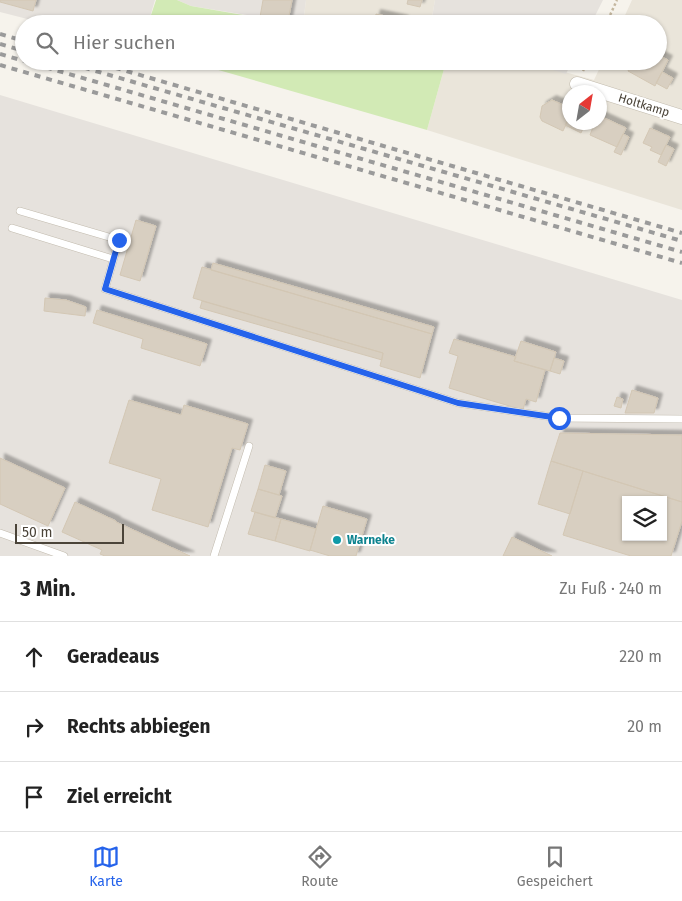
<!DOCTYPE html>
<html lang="de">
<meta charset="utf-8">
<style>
body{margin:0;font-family:"Fira Sans",sans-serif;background:#f6f6f6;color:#222}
.controls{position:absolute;right:15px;bottom:15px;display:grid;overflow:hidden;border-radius:0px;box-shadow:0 1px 4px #0004}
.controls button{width:45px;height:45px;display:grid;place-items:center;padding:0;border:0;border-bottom:1px solid #e0e0e0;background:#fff;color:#222;font:25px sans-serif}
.compass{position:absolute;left:562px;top:85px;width:45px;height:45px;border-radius:50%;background:#fff;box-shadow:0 1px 4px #0004;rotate:31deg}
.scale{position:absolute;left:15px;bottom:12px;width:109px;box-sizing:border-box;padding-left:5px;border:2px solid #4b4439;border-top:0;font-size:14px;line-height:18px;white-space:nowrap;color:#4b4439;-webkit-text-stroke:4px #fff;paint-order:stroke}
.stop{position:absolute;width:15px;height:15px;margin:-11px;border:4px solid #2563eb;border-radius:50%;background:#fff}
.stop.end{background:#2563eb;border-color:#fff;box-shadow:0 1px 5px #0008}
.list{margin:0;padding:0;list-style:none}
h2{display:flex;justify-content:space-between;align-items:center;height:65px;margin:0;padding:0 20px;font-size:21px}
h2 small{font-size:16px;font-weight:400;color:#767676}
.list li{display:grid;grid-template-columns:32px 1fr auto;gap:15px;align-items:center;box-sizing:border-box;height:70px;padding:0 20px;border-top:1px solid #e0e0e0}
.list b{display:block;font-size:19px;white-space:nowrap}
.list em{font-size:16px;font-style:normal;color:#767676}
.icon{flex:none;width:28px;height:28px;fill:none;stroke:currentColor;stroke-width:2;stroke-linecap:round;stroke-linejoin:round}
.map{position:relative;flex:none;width:682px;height:556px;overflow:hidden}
.search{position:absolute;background:#fff;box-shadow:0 1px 4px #0004;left:15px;right:15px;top:15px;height:55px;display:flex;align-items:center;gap:12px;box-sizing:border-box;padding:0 18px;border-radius:28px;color:#767676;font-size:19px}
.sheet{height:275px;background:#fff}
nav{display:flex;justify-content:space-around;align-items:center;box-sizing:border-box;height:70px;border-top:1px solid #e0e0e0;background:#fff;font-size:14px;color:#767676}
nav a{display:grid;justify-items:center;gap:2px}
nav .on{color:#2563eb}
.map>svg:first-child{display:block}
.residential{fill:#eae5da;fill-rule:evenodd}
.industrial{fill:#e6e2dd;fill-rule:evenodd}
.green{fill:#d2eab5}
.building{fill:#d8cfc1;stroke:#d3c7b4;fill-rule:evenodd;filter:url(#shadow)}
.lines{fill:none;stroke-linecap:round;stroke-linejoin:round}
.lane-casing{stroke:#c2bbae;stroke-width:8}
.street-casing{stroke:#c2bbae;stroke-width:15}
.path{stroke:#c4b79f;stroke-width:2.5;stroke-dasharray:2.5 2.5;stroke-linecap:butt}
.lane{stroke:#fff;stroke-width:7}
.street{stroke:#fff;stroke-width:14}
.rail{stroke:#9a9a9a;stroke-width:4;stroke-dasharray:6 6;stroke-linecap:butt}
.route{stroke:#2563eb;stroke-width:6}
.culture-dot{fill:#0f9aa8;stroke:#fff;stroke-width:2}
.labels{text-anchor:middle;stroke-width:4;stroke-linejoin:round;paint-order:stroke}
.street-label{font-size:12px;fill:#4b4439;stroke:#fff}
.culture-label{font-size:12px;font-weight:bold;fill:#0d838f;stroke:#fff;text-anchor:start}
</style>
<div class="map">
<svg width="682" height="556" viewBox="0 0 682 556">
<defs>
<filter id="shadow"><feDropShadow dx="4.5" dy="-4.5" stdDeviation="1" flood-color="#0004"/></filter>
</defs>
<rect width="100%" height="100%" fill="#f6f3ec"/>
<path class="residential" d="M306,0h129l-3,17 16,3v4h-145z
M632,0h50v210l-255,-80 17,-61 -25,-8h105l70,19 9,-19h55v-37h-37zM570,92h30v30h-30z"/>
<path class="industrial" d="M0,0h155l-7,24h-101l-47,-12z
M177,0h129l-3,24 -112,-18z
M435,0h168l-12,24h-143v-4l-16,-3z
M524,61h48l-6,13z
M0,95l682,205v256h-682zM626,500h37v37h-37z"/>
<path class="green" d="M156,0h21l14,6 104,18h-147z
M187,61h232l25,8 -17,61z"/>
<path class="building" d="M0,0h36l-3,11 -33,-9z
M263,0h29l-4,21 -28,-4z
M408,0h14l-2,7 -13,-3z
M376,14l28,6 -1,4h-29z
M658,55l10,5 -13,26 -27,-15 5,-10h25z
M612,61h16l-4,8z
M662,72l11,6 -6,11 -11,-6z
M552,100l18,8v8l-7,15 -21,-10 -2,-4 2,-11z
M570,116v6h16l-5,11 -16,-8z
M600,116l26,12 -9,19 -27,-12 5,-13h5z
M650,128l20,9 -9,18 -11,-5 2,-3 -9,-4z
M623,134l6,3 -8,18 -7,-3z
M666,145l8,4 -8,17 -8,-4z
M136,220l20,6 -16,55 -20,-6z
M213,263l221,64 -2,7 -221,-64z
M202,267l230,67 -12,44 -40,-12 3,-13 -190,-55z
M45,298l21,2 20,7 -1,9 -41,-5z
M202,301l181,52 -1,7 -182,-52z
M97,310l110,34 -7,22 -59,-18 2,-9 -50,-16z
M454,339l62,18 -2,4 31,9 -9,32 -10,-3 -3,11 -74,-22 9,-32 -9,-3z
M521,341l35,11 -6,19 -36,-10z
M554,358l10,3 -4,13 -10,-3z
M632,390l26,8 -4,15h-29z
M617,397l6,2 -2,9 -7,-2z
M129,400l52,15 3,-10 64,19 -8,26 -8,-2 -24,79 -56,-17 9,-31 -52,-16z
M560,433l122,2v67l-131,-41z
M0,458l65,30 -17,38 -48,-22z
M551,461l32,10 -13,43 -32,-10z
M265,465l21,6 -7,24 -21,-6z
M583,471l99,31v19l-11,35h-40l-68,-21zM626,500h37v37h-37z
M258,489l24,7 -7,22 -24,-7z
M75,502l41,19v1l74,34h-85l-5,-2 2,-4 -40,-18z
M323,506l44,13 -11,37h-26l-20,-6z
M255,512l26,7 -6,22 -27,-7z
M281,519l35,10 -6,22 -35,-10z
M512,537l40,19h-49z"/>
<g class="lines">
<defs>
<path id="lane" d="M20,211l99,29 -14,49 353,114 101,15 123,1
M12,228l101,31
M0,533l64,23
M214,556l35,-110"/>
<path id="street" d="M577,84l105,33"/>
</defs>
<use href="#lane" class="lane-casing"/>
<use href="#street" class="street-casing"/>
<path class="path" d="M606,24l11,-24
M583,71l5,-10"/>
<use href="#lane" class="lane"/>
<use href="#street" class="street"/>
<path class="rail" d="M0,34l24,7
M0,44l24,7
M0,54l682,198
M61,61l621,180
M92,61l590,172
M0,65l682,198"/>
</g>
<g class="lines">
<path class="route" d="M119,240l-14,49 353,114 101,15"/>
</g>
<circle class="culture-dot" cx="337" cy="540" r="5"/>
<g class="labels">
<g class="street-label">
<text transform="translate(644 105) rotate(17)" y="4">Holtkamp</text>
</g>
<g class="culture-label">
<text x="347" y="544">Warneke</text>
</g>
</g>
</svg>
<div class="controls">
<button><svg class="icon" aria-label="layers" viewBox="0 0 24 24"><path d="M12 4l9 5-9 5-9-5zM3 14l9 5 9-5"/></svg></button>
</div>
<svg class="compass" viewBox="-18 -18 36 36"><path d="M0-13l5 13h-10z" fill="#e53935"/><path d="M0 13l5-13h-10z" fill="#767676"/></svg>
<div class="scale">50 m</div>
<div class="stop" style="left:559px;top:418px"></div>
<div class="stop end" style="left:119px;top:240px"></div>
<div class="search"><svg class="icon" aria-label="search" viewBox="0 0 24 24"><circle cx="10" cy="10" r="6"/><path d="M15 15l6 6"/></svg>Hier suchen</div>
</div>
<section class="sheet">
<h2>3 Min.<small>Zu Fuß · 240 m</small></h2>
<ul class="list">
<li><svg class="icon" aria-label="ahead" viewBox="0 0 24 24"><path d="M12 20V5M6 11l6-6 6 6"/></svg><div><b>Geradeaus</b></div><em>220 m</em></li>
<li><svg class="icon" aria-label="right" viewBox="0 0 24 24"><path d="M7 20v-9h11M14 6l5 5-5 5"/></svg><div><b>Rechts abbiegen</b></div><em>20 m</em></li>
<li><svg class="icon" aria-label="arrive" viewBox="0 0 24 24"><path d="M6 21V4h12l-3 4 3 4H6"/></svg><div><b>Ziel erreicht</b></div></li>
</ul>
</section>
<nav>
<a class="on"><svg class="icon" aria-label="map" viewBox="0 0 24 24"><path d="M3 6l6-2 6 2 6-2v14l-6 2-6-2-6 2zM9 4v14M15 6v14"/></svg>Karte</a>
<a><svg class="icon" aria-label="directions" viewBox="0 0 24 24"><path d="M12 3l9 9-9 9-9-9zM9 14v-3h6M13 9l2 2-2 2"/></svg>Route</a>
<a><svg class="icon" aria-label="saved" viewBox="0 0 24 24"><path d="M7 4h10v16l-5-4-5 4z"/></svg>Gespeichert</a>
</nav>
